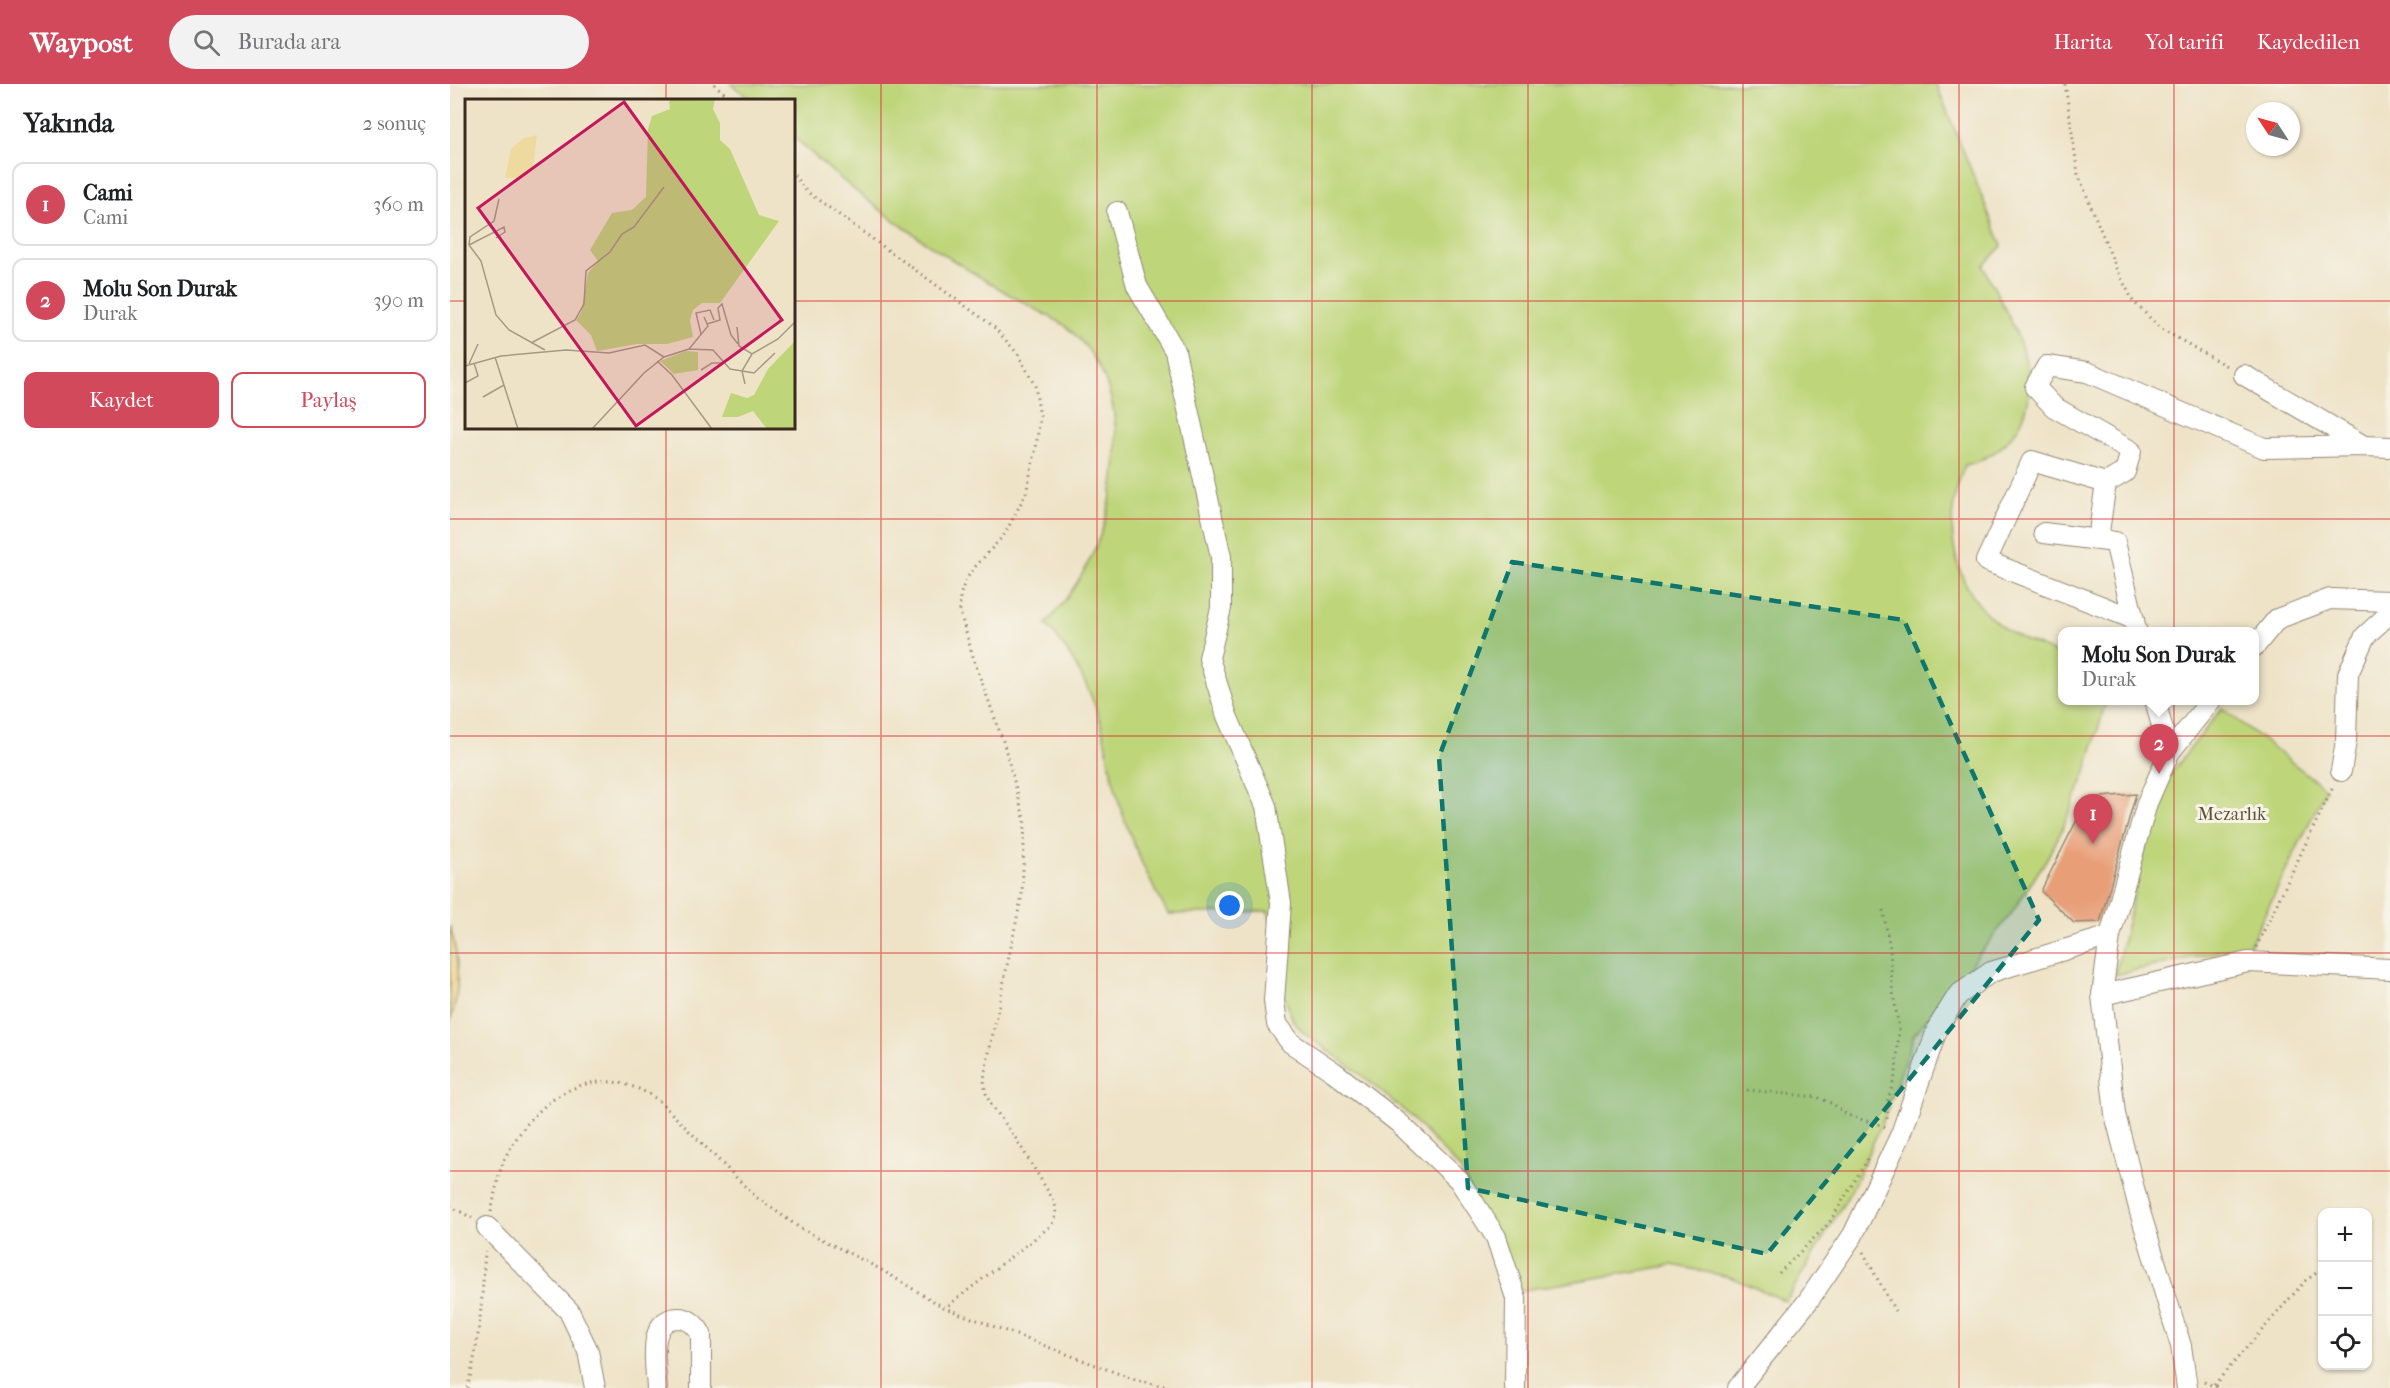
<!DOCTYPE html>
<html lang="tr">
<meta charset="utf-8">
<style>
body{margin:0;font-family:"IM FELL French Canon",serif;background:#f2f2f2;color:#202124}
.controls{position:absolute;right:18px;bottom:18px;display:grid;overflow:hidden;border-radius:12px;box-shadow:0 2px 4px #0004}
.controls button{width:54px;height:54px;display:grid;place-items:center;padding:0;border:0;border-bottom:2px solid #e0e0e0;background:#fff;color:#202124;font:30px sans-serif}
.compass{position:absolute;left:1796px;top:18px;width:54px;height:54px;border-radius:50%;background:#fff;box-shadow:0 2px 4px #0004;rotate:306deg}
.you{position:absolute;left:780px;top:822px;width:21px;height:21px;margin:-15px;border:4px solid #fff;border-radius:50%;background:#1a73e8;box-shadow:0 0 0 9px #1a73e833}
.badge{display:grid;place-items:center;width:39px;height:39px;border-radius:50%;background:#d1495b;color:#fff;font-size:20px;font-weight:700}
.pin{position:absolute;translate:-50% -50px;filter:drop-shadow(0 2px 3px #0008)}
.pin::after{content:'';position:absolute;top:32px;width:21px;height:18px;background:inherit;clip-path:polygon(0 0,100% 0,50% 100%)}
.popup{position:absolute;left:1608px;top:543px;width:201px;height:78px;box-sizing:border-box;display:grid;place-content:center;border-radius:12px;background:#fff;filter:drop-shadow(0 2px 4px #0005);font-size:20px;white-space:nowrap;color:#757577}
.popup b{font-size:22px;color:#202124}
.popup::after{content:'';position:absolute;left:50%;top:100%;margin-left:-12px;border:12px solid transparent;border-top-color:#fff}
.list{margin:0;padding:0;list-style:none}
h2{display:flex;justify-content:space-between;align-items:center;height:78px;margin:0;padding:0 24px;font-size:26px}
h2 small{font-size:20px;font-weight:400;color:#757577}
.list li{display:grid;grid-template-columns:39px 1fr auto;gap:18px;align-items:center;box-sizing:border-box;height:84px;margin:0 12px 12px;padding:0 12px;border:2px solid #e0e0e0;border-radius:12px}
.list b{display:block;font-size:22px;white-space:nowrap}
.list p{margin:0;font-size:20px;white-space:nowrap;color:#757577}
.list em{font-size:20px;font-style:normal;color:#757577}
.actions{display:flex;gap:12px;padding:18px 24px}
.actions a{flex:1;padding:14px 0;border:2px solid #d1495b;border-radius:12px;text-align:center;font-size:21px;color:#d1495b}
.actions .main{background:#d1495b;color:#fff}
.icon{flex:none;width:33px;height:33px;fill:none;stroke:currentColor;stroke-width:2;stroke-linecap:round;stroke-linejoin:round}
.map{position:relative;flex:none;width:1940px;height:1304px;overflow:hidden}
header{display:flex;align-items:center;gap:36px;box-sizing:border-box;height:84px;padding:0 30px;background:#d1495b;color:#fff}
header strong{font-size:28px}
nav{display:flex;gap:33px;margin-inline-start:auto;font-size:21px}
.search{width:420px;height:54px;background:#f2f2f2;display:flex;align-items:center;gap:15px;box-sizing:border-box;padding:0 21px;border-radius:33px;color:#757577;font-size:22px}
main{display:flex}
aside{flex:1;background:#fff}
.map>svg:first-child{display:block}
.green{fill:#bed579;stroke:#7c804c;stroke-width:1.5}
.sand{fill:#eeda9e;stroke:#94825e;stroke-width:1.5}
.building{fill:#e89f78}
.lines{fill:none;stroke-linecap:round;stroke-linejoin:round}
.street-casing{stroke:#948672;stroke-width:22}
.path{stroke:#948672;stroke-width:3;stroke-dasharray:1.5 4.5;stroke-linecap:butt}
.street{stroke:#fff;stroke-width:20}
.marked{fill:#0f766e;fill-opacity:0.2;stroke:#0f766e;stroke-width:4.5;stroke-dasharray:12 8;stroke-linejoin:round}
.grid{fill:none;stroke:#d62828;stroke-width:1.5;stroke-opacity:0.55}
.labels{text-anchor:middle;stroke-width:6;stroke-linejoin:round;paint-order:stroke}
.park-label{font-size:18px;fill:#5c5535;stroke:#f7f3e8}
.inset-road{fill:none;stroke:#a69983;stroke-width:1.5}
.view{fill:#c2185b;fill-opacity:0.15;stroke:#c2185b;stroke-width:3}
.inset-edge{fill:none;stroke:#3b2a1e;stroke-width:3}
</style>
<header>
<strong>Waypost</strong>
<div class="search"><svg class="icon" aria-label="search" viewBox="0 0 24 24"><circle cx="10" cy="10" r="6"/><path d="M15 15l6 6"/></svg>Burada ara</div>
<nav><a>Harita</a><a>Yol tarifi</a><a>Kaydedilen</a></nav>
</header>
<main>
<aside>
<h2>Yakında<small>2 sonuç</small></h2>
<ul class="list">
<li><span class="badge">1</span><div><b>Cami</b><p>Cami</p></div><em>360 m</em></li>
<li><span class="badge">2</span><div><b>Molu Son Durak</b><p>Durak</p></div><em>390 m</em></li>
</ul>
<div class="actions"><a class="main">Kaydet</a><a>Paylaş</a></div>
</aside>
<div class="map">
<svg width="1940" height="1304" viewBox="0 0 1940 1304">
<rect width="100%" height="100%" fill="#f7f3e8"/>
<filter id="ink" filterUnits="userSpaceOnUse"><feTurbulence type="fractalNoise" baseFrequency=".0167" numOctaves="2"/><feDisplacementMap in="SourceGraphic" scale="12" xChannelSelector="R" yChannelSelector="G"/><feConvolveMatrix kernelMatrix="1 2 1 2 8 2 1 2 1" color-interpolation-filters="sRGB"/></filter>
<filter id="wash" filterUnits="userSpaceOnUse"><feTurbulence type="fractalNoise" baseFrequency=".008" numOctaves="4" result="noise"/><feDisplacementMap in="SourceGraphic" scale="24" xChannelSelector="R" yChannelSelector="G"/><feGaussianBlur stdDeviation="1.35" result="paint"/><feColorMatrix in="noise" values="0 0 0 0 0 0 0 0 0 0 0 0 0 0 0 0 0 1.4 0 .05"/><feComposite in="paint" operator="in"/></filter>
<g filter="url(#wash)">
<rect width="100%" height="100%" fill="#eee3c7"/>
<path class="green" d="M281,0h1205l66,162 -19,20c23,48 68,112 34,163 -13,19 -30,31 -52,36 -25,57 -14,126 40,164 18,12 38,19 58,27v44l43,1 -20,71 -25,60 -15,28 -35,54 -97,121 -28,79 -35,77 -65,110 -56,-24 -57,-12 -155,26 -58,-122 -52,-55 -53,-44 -50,-36 -12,-13 -12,-35 -7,-56 -6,-19 -100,3c-19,-33 -35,-68 -47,-105 -9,-28 -13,-57 -20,-85 -11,-38 -29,-70 -55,-100 18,-21 34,-43 46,-69 26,-55 36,-140 4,-194 -9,-15 -20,-26 -33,-37 -97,-51 -190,-111 -269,-187v-37h-42z
M1772,624l104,81 -76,155 -135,31 29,-126 21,-68z"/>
<path class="sand" d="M0,842c9,32 11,64 0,96z"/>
<g id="blocks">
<path class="building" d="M1686,710l-36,128 -26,1 -33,-32 47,-93z"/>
</g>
</g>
<g filter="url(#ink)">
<use href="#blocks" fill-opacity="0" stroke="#948672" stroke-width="1.5"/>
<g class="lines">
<defs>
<path id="street" d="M667,128l20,74 38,65 46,206v51l-12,50 18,58 39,90 15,97 -7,98 3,23 14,19 43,29 65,51 60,57 37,57 20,61 -1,90
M1794,291l120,71 26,1
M1656,399l-74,-22 -46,100 148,58
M1594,449l71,9 21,87
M1648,455l8,-56 19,-11 6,-21 -77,-44 -19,-20 12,-21 40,6 177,76 100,-2
M1805,562l22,-27 53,-20 60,2
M1705,616l14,53
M1891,687l5,-30 2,-67 17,-38 25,-23
M1652,911l146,-33 142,7
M37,1143l82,84 19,40 7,37
M207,1304c-1,-21 -11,-69 21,-70 11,0 18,7 23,16v54
M1288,1304l70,-87 45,-66 48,-101 37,-107 20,-32 33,-23 119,-36
M1737,1304l-6,-42 -41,-134 -25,-98 -13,-119 8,-59 37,-133 22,-50 42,-53"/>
</defs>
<use href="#street" class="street-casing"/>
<path class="path" d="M264,0l18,16
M1615,0l13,90 38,94 17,33 27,27 68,39
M344,91l12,16 187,135 25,28 17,32 5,31 -4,31 -10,45 -21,41 -31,34 -9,13 -5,15v16l15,51 28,78 22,80 -3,73 -36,173 -2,12 1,12 5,12 25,34 39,64c4,12 2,20 -7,28l-102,79
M1433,826l7,38 2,38 7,43 -3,44 -8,27 -1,19
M1806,863l78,-162
M1297,1006l70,7 16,7 14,11 40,12
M0,1122l22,12
M41,1128c5,-20 6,-39 16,-58 31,-58 90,-97 151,-54l98,97 44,31 78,40 67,40 193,73 36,7
M1413,1168l32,59
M1329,1189l50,-50 40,-66
M1754,1298l15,6
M1764,1301l91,-104 17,-12
M17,1304c13,-44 15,-91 18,-137"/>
<use href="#street" class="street"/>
</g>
</g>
<path class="marked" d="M1062,478l392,58 135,300 -272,334 -299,-66 -29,-431z"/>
<path class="grid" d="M216,0v16M431,0v1304M647,0v1304M862,0v1304M1078,0v1304M1293,0v1304M1509,0v1304M1724,0v1304M0,217h16M344,217h1596M216,344v960M0,435h1940M0,652h1940M0,869h1940M0,1087h1940"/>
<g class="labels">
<g class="park-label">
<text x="1782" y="736">Mezarlık</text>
</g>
</g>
<g transform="translate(15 15)">
<rect width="330" height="330" fill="#eee3c7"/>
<path d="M204,0h46l-2,10 7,14v17l10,9 29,66 20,6 -59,82h-18l-9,7 -3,10 3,17 -26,7h-30l-40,7 -6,-16 -15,-15 5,-7 7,-40 10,-12 -8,-11 22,-37 20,-3 14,-13 2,-68 4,-13 18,-7zM330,242v88h-28l-14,-18 -15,6h-16l9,-24 16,5 7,-3 14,-26zM221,252l12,1v18l-24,4 -14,-13z" fill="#bed579"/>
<path d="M72,36l-4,32 -13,11h-15l6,-29 13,-11z" fill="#eeda9e"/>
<path class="inset-road" d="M34,100l-5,22 -24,16 -1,8 12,16 15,54 13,15 36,20M4,146l35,-18 1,5 -9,6M242,225l13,-4 -2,-12 4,-4 9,31 7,9M272,228l2,19 13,8 26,-15 17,-17M236,235l-5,-21 14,-3 4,10M66,244l44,-23 9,-16 2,-33 24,-19 12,-18 12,-7 30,-40M224,250l19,-23 -4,-9M30,258l23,72M192,262l15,14 40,54M4,265l9,-20M0,267l36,-10 65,-6 43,3 36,-8 19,12M236,271l11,-7h13M0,284l13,-7 -4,-13M280,285l-3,-13 12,2 21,-20M18,298l21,-12M127,330l52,-56 20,-16 25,-8 24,1 17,19 12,2 10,-17"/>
<path class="view" d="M159,3l158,218 -146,106 -158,-218z"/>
<rect width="330" height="330" class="inset-edge"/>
</g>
</svg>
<div class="controls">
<button>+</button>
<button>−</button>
<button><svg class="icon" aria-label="locate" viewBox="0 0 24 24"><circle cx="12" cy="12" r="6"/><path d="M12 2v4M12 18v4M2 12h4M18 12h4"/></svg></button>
</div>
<svg class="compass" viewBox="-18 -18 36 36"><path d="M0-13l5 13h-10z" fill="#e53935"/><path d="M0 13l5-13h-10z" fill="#757577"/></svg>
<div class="you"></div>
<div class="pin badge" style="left:1643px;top:760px">1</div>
<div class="pin badge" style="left:1709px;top:690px">2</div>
<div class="popup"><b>Molu Son Durak</b>Durak</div>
</div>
</main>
